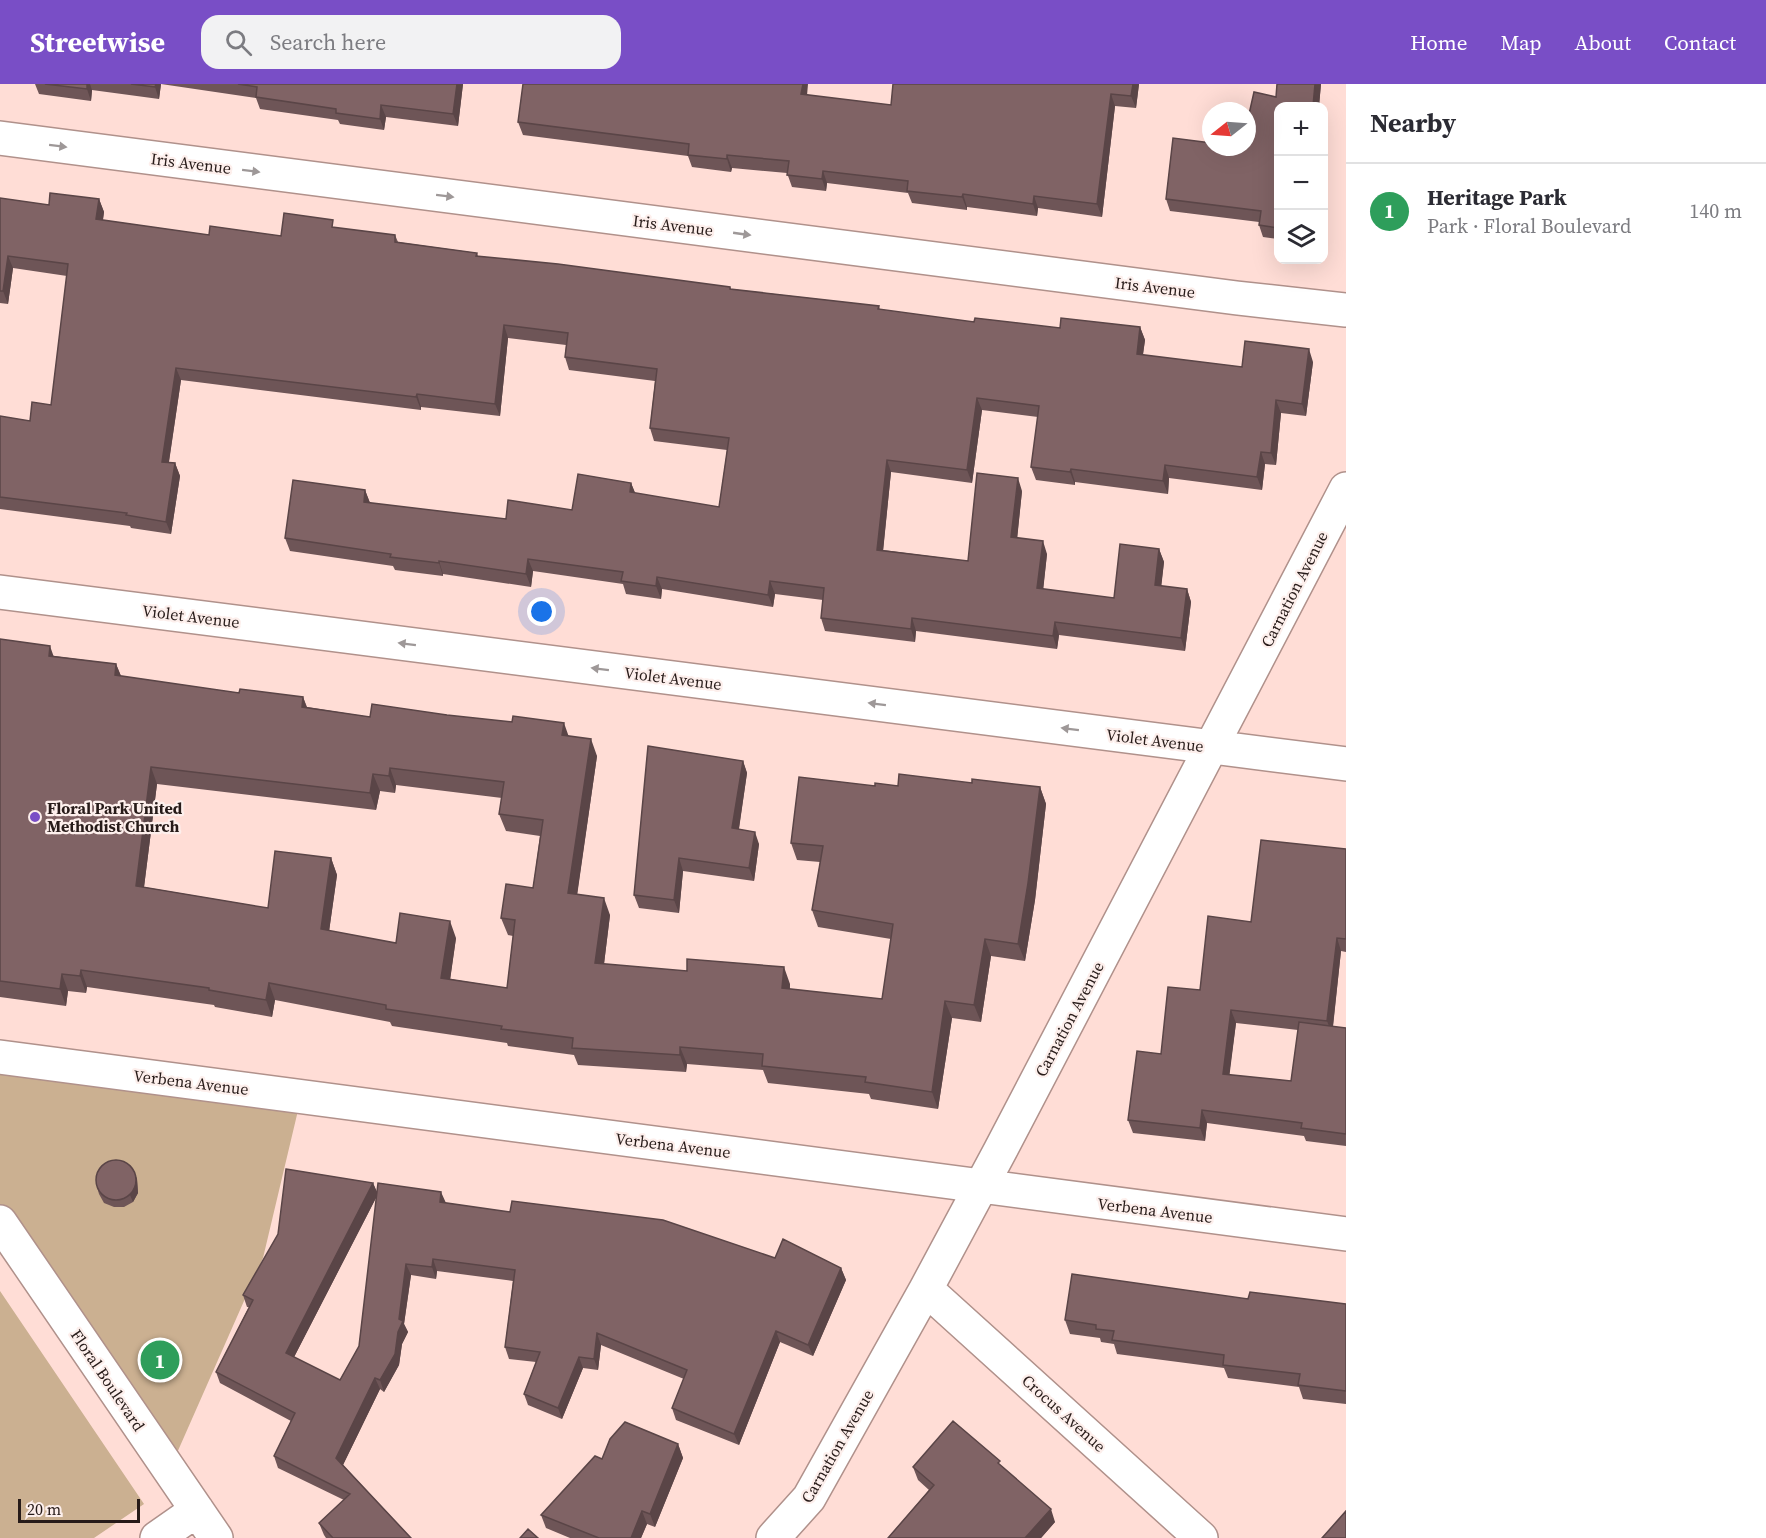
<!DOCTYPE html>
<meta charset="utf-8">
<style>
body{margin:0;font-family:"Source Serif 4",serif;background:#f2f2f3;color:#2b2b33}
.controls{position:absolute;right:18px;top:18px;display:grid;overflow:hidden;border-radius:12px;box-shadow:0 6px 24px #0002}
.controls button{width:54px;height:54px;display:grid;place-items:center;padding:0;border:0;border-bottom:2px solid #e1e1e2;background:#fff;color:#2b2b33;font:30px sans-serif}
.compass{position:absolute;left:1202px;top:18px;width:54px;height:54px;border-radius:50%;background:#fff;box-shadow:0 6px 24px #0002;rotate:253deg}
.scale{position:absolute;left:18px;bottom:15px;width:122px;box-sizing:border-box;padding-left:6px;border:3px solid #271b19;border-top:0;font-size:16px;line-height:21px;white-space:nowrap;color:#271b19;-webkit-text-stroke:4px #fdefec;paint-order:stroke}
.you{position:absolute;left:542px;top:528px;width:21px;height:21px;margin:-15px;border:4px solid #fff;border-radius:50%;background:#1a73e8;box-shadow:0 0 0 9px #1a73e833}
.badge{display:grid;place-items:center;width:39px;height:39px;border-radius:50%;background:#794ec6;color:#fff;font-size:20px;font-weight:700}
.pin{position:absolute;translate:-50% -50%;border:3px solid #fff;box-shadow:0 2px 6px #0006}
.list{margin:0;padding:0;list-style:none}
h2{display:flex;justify-content:space-between;align-items:center;height:78px;margin:0;padding:0 24px;font-size:26px}
h2 small{font-size:20px;font-weight:400;color:#7c7c81}
.list li{display:grid;grid-template-columns:39px 1fr auto;gap:18px;align-items:center;box-sizing:border-box;height:96px;padding:0 24px;border-top:2px solid #e1e1e2}
.list b{display:block;font-size:22px;white-space:nowrap}
.list p{margin:0;font-size:20px;white-space:nowrap;color:#7c7c81}
.list em{font-size:20px;font-style:normal;color:#7c7c81}
.icon{flex:none;width:33px;height:33px;fill:none;stroke:currentColor;stroke-width:2;stroke-linecap:round;stroke-linejoin:round}
.map{position:relative;flex:none;width:1346px;height:1454px;overflow:hidden}
header{display:flex;align-items:center;gap:36px;box-sizing:border-box;height:84px;padding:0 30px;background:#794ec6;color:#fff}
header strong{font-size:28px}
nav{display:flex;gap:33px;margin-inline-start:auto;font-size:21px}
.search{width:420px;height:54px;background:#f2f2f3;display:flex;align-items:center;gap:15px;box-sizing:border-box;padding:0 21px;border-radius:18px;color:#7c7c81;font-size:22px}
main{display:flex}
aside{flex:1;background:#fff}
.map>svg:first-child{display:block}
.green{fill:#cbb091}
.lines{fill:none;stroke-linecap:round;stroke-linejoin:round}
.minor-casing{stroke:#b0918b;stroke-width:36}
.minor{stroke:#fff;stroke-width:33}
.wall{fill:#6e5557;fill-rule:evenodd}
.shaded-wall{fill:#5a4547}
.building{fill:#806365;stroke:#5a4547;stroke-width:1.5;fill-rule:evenodd}
.oneway{fill:#9e9898}
.poi-dot{fill:#794ec6;stroke:#fdefec;stroke-width:2}
.labels{text-anchor:middle;stroke-width:4.5;stroke-linejoin:round;paint-order:stroke}
.street-label{font-size:16px;fill:#271b19;stroke:#fdefec}
.poi-label{font-size:16px;font-weight:bold;fill:#271b19;stroke:#fdefec;text-anchor:start}
</style>
<header>
<strong>Streetwise</strong>
<div class="search"><svg class="icon" aria-label="search" viewBox="0 0 24 24"><circle cx="10" cy="10" r="6"/><path d="M15 15l6 6"/></svg>Search here</div>
<nav><a>Home</a><a>Map</a><a>About</a><a>Contact</a></nav>
</header>
<main>
<div class="map">
<svg width="1346" height="1454" viewBox="0 0 1346 1454">
<rect width="100%" height="100%" fill="#ffddd6"/>
<path class="green" d="M0,979l300,39 -37,156 -90,204 -173,-251z
M0,1207l144,213 -50,34h-94z"/>
<g class="lines">
<defs>
<path id="minor" d="M0,54l1237,160 109,12
M0,508l1346,172
M0,973l1346,177
M0,1138l216,316
M926,1205l275,249
M157,1454l40,-28
M773,1454l36,-40 117,-209 74,-138 346,-662"/>
</defs>
<use href="#minor" class="minor-casing"/>
<use href="#minor" class="minor"/>
</g>
<path class="wall" d="M35,0h428l-5,42 -72,-9 -2,13 -44,-6 -2,-4 -78,-11 -4,-11 -95,-14 -2,15 -67,-9 -1,11 -52,-7z
M1139,0l-3,24 -21,-2 -13,111 -64,-9 -1,8 -70,-9v3l-55,-7 -4,-10 -81,-10 -1,8 -34,-4 -5,-14 -55,-5 -1,4 -39,-5 -4,-11 -165,-21 -5,-13 289,-27 84,10z
M1277,0h44l-2,22h-41v133l-15,-2 -4,-12v-3l-89,-11 -4,-12 7,-61 38,5v4h36v-24l7,-31 22,5z
M0,114l49,7 50,-6 5,13 -1,8 106,15 72,1 55,-8 59,7 3,7 79,11 1,3 252,31 1,2 148,17 1,4 94,12 86,6 80,-1 5,13 -2,15 99,12 71,-5 -7,54 -25,-3 -5,52 -11,-1 -3,26 -93,-12 -1,16 -93,-12v3l-39,-5 -5,-13 7,-50 -56,-7 -10,73 -81,-11 -8,78 85,11 54,-70 -5,47 30,16 -4,35 71,9 45,-49 5,13 -3,24 26,3 4,13 -6,49 -126,-16 -2,14 -141,-18 -1,11 -90,-11 -4,-13 2,-18 -48,-6 -2,13 -111,-18 -1,10 -35,-5 -3,-10 -90,-13 -2,16 -88,-13v2l-48,-6 -2,-4 -103,-15 -5,-13 80,-48 5,13 136,16 66,-9 59,-27 4,10 84,14 8,-57 -73,-9 -4,-13 5,-47 -86,-11 -4,-13 1,-12 -58,-7 -8,78 -79,-9v3l-240,-30 -12,82 6,1 5,13 -9,58 -40,-6 -1,-2 -130,-17v-93l30,5 21,-16 16,-129 -54,-8 -5,36 -8,-1z
M0,555l54,17 62,8 5,12 118,17 64,4 4,10 63,10 198,19 29,20 -20,138 33,21 -6,49 186,20v5l92,10 9,-60 -73,-12 -6,-17 8,-48 -23,-2 -6,-17 84,-57 97,-3 68,4 6,17 -11,96 -10,61 -34,-5 -10,66 -29,-4 -14,91 -67,-10 -2,-5 -101,-11 -5,-13 -76,-6 -1,8 -108,-7 -4,-10 -66,-9 -1,-3 -115,-17 -2,-4 -115,-22 -3,17 -57,-10 -1,-2 -127,-18 -1,6 -18,-2 -2,15 -66,-9zM157,700l219,26 4,-19 15,2 1,-8 106,13 -3,16 7,17 34,5 -7,52 -32,30 7,17 5,1 -6,52 -57,-9 6,-41 -60,5 -67,-12 8,-56 -6,-17 -63,50 -124,-21z
M743,677l4,12 -8,56 20,15 -5,37 -71,-10 -4,42 -40,-5 -5,-13z
M1346,765v103l-5,-1 -8,76 13,1v118l-40,-5 -2,-5 -97,-13 -2,18 -72,-8 -5,-13 33,-66 90,-132zM1236,939l62,7 -7,51 -62,-6z
M134,1088l3,7 1,14 -5,9 -9,5h-10l-10,-4 -5,-9 -2,-7z
M373,1099l4,10 68,10 330,55 66,10 5,12 -33,76 -33,-14 -41,103 -63,-25 -4,-12 12,-29 -83,-34 -3,25 -15,-2 -21,51 -34,-14 -4,-11 12,-32 -27,-3 -4,-12 8,-66 -76,-10 -1,8 -25,-4 -7,49 4,8 -6,12 -3,21 -15,27 -4,-3 -37,76 68,73h-85l-2,-3 -5,-12 25,-23 -66,-32 -4,-12 17,-35 -71,-38 -4,-11 33,-65h-2l-4,-12zM377,1112l-18,150 -19,34 -46,-23z
M1248,1215l98,5v100l-43,-5 -4,-12 -71,-9 -4,-10 -107,-14 -3,-10 -13,-2 -1,-4 -30,-4 -5,-14z
M678,1360l5,14 -28,69 -8,-3 -6,14h-71l-24,-10 -5,-13 61,-56z
M1001,1382l54,56 -14,16h-153l41,-48 -11,-10 -5,-13z"/>
<path class="shaded-wall" d="M87,0h3l2,6 -1,11 -4,-12z
M156,0h5l-2,15 -4,-12z
M457,0h6l-5,42 -5,-12z
M803,0h5l-2,23 -5,-13z
M1133,0h6l-3,24 -5,-12z
M1315,0h6l-2,22h-6z
M1111,10l4,12 -13,111 -5,-13z
M381,21l5,12 -2,13 -4,-11z
M727,71l5,13 -1,4 -4,-13z
M823,87l4,12 -1,8 -4,-12z
M963,110l4,13v3l-5,-13z
M1034,112l4,12 -1,8 -4,-12z
M99,115l5,13 -3,20 -5,-13z
M8,172l5,12 -5,36 -5,-13z
M504,241l4,13 -8,78 -5,-12z
M1140,243l5,13 -4,27 -4,-13z
M1309,265l4,13 -7,54 -4,-12z
M176,284l5,12 -14,94 -5,-12z
M417,310l4,13v3l-5,-13z
M977,314l5,12 -10,73 -5,-13z
M1276,316l5,13 -5,52 -5,-12z
M1261,368l4,12 -3,26 -5,-13z
M887,376l4,12 -9,90 -5,-12z
M175,379l5,13 -9,58 -5,-12z
M1165,381l4,13 -1,16 -5,-13z
M1071,385l4,13v3l-5,-13z
M1018,394l4,13 -6,59 -5,-13z
M631,399l5,12 -6,-3z
M365,406l5,13 -6,-1z
M1043,457l4,13 -5,47 -5,-13z
M1159,465l5,13 -4,36 -5,-13z
M528,475l5,12 -2,16 -5,-13z
M439,477l4,13v2l-4,-13z
M657,493l5,12 -1,10 -5,-13z
M770,497l5,13 -2,13 -5,-12z
M1187,505l4,13 -6,49 -4,-13z
M912,534l4,13 -1,11 -4,-13z
M1055,538l4,13 -2,14 -4,-13z
M50,562l6,17 -7,-7z
M116,580l7,17 -8,-6z
M303,613l6,17 -7,-7z
M564,639l6,17 -8,-5z
M591,655l6,17 -22,154 -7,-17z
M743,677l4,12 -10,68 -5,-13z
M151,683l6,17 -15,119 -6,-17z
M390,684l6,17 -1,8 -6,-17z
M373,690l7,17 -4,19 -6,-17z
M1040,703l6,17 -11,96 -10,61 -7,-17z
M755,748l4,12 -5,37 -5,-13z
M331,774l6,17 -10,71 -6,-17z
M679,774l4,13 -4,42 -5,-13z
M604,814l6,17 -8,65 -7,-17z
M450,837l6,17 -8,57 -7,-17z
M1337,854l4,13 -9,83 -5,-13z
M985,855l6,17 -10,66 -7,-17z
M784,883l6,17 -2,21 -6,-17z
M81,886l6,17 -1,6 -6,-17z
M62,890l6,17 -2,15 -6,-17z
M269,899l6,17 -3,17 -6,-17z
M945,917l7,17 -14,91 -6,-17z
M1231,926l5,13 -8,64 -5,-13z
M680,963l7,17 -1,8 -6,-17z
M1202,1026l5,13 -2,18 -5,-13z
M134,1088l3,7 1,14 -5,9 -3,-7z
M373,1099l5,11 -88,171 -4,-12z
M441,1108l5,11 -6,-1z
M433,1175l4,12 -1,8 -4,-12z
M406,1180l5,11 -7,49 4,8 -6,12 -3,21 -15,27 -4,-12 19,-61z
M841,1184l5,12 -33,76 -5,-11z
M776,1247l4,11 -41,103 -5,-11z
M597,1249l4,12 -3,25 -4,-11z
M579,1273l4,11 -21,51 -4,-11z
M375,1294l5,11 -39,80 -5,-11z
M678,1360l5,14 -28,69 -5,-13z
M1051,1425l4,13 -14,16h-16z
M642,1427l5,13 -6,14h-10z"/>
<path class="building" d="M45,0h42v5z
M131,0h25l-1,3z
M238,0h219l-4,30 -72,-9 -1,14 -44,-6v-4l-80,-12 1,-10z
M523,0h280l-2,10 90,11 2,-21h240l-2,12 -20,-2 -14,110 -63,-8 -1,8 -70,-10 -1,3 -55,-6 1,-10 -85,-10 -1,8 -35,-4 2,-14 -62,-6v4l-39,-4 1,-11 -171,-22z
M1277,0h38l-2,22h-35v122l-19,-3 2,-14 -95,-12 7,-61 38,5v4h36v-24l7,-31 22,5z
M50,109l49,6 -3,20 113,16 1,-9 71,10 3,-23 49,7 -1,7 63,8v7l82,11 -1,3 82,8 172,23v2l149,17 -1,3 96,13 1,-4 85,10 1,-10 79,9 -3,27 105,13 3,-26 64,8 -7,55 -26,-4 -5,53 -10,-1 -4,25 -92,-12 -2,16 -92,-12 -1,3 -39,-5 8,-61 -62,-8 -10,72 -80,-10 -10,90 91,11 9,-88 41,5 -7,59 32,4 -6,47 77,10 6,-54 39,5 -4,36 32,4 -6,49 -126,-16 -2,14 -141,-18 -1,11 -90,-11 3,-30 -54,-7 -2,14 -111,-18 -1,9 -35,-5 2,-9 -95,-13 -2,15 -87,-13v2l-49,-6 1,-3 -106,-16 8,-58 72,10 -1,12 142,17 2,-19 64,10 6,-36 53,9 -1,9 89,15 10,-69 -79,-10 7,-59 -92,-12 3,-24 -64,-8 -9,79 -78,-10 -1,3 -240,-29 -14,94 13,1 -9,59 -40,-7 1,-2 -127,-16v-81l30,5 2,-19 19,3 17,-141 -60,-8 -5,35h-3v-93l49,7z
M0,555l50,7 -1,10 67,8 -1,11 124,18 1,-4 63,8 -1,10 68,10 2,-13 75,11 65,7 1,-6 51,7 -2,12 29,4 -23,154 36,5 -9,65 92,8v-12l97,8 -2,21 100,11 11,-75 -81,-14 11,-64 -32,-3 8,-66 76,9v-3l23,3 1,-12 73,9v-4l68,8 -12,96 -10,61 -33,-5 -11,66 -29,-4 -13,91 -67,-10 1,-5 -104,-11 1,-12 -83,-7v8l-108,-7 1,-10 -72,-9 1,-3 -116,-17v-4l-117,-22 -3,17 -57,-10v-2l-128,-18 -1,6 -18,-2 -2,15 -60,-8zM151,683l219,26 3,-19 16,2 1,-8 114,14 -5,32 44,6 -10,68 -27,-4 -5,34 14,2 -8,68 -66,-10 9,-57 -50,-8 -4,30 -75,-14 10,-71 -56,-7 -7,57 -132,-22z
M648,662l95,15 -11,67 23,4 -6,36 -70,-10 -5,42 -40,-5z
M1261,756l85,9v90l-9,-1 -10,83 -96,-11 -8,64 68,7 8,-59 47,6v106l-45,-6 1,-5 -100,-13 -2,18 -72,-8 9,-69 24,3 7,-67 32,3 8,-74 43,6z
M96 1096a20 20 0 1 1 40 0a20 20 0 1 1-40 0Z
M286,1085l87,14 -87,170 54,27 19,-34 19,-163 63,9 -1,10 70,10 2,-11 151,19 112,38 8,-19 58,29 -33,77 -32,-14 -42,103 -62,-26 15,-38 -90,-37 -3,26 -15,-2 -21,51 -34,-14 16,-42 -35,-5 10,-77 -82,-11 -1,8 -26,-3 -7,55 4,2 -5,11 -3,22 -15,26 -5,-2 -39,80 75,80h-78l-14,-15 31,-29 -76,-38 21,-43 -79,-41 37,-72 -10,-5 35,-61z
M1072,1190l176,25 2,-7 96,12v87l-48,-6 2,-11 -77,-9 1,-10 -112,-15 2,-9 -18,-2v-4l-31,-5z
M953,1337l47,40 -2,2 53,46 -26,29h-137l46,-53 -21,-18z
M625,1338l53,22 -28,70 -8,-3 -11,27h-32l-58,-23 54,-59 7,3 8,-20z
M1346,1427v27h-24z
M528,1445l10,9h-18z"/>
<defs><path id="oneway-solid" d="M-6-.8H1V-3.2L6.5 0L1 3.2V.8H-6Z" transform="scale(1.5)"/></defs>
<g class="oneway">
<use href="#oneway-solid" transform="translate(58 62) rotate(7)"/>
<use href="#oneway-solid" transform="translate(251 87) rotate(7)"/>
<use href="#oneway-solid" transform="translate(445 112) rotate(7)"/>
<use href="#oneway-solid" transform="translate(742 150) rotate(8)"/>
<use href="#oneway-solid" transform="translate(407 560) rotate(-173)"/>
<use href="#oneway-solid" transform="translate(600 585) rotate(-173)"/>
<use href="#oneway-solid" transform="translate(877 620) rotate(-173)"/>
<use href="#oneway-solid" transform="translate(1070 645) rotate(-173)"/>
</g>
<circle class="poi-dot" cx="35" cy="733" r="6"/>
<g class="labels">
<g class="street-label">
<text transform="translate(191 79) rotate(7)" y="6">Iris Avenue</text>
<text transform="translate(673 141) rotate(7)" y="6">Iris Avenue</text>
<text transform="translate(1155 203) rotate(7)" y="6">Iris Avenue</text>
<text transform="translate(1294 505) rotate(-63)" y="6">Carnation Avenue</text>
<text transform="translate(191 532) rotate(7)" y="6">Violet Avenue</text>
<text transform="translate(673 594) rotate(7)" y="6">Violet Avenue</text>
<text transform="translate(1155 656) rotate(7)" y="6">Violet Avenue</text>
<text transform="translate(1069 935) rotate(-62)" y="6">Carnation Avenue</text>
<text transform="translate(191 998) rotate(7)" y="6">Verbena Avenue</text>
<text transform="translate(673 1061) rotate(7)" y="6">Verbena Avenue</text>
<text transform="translate(1155 1126) rotate(7)" y="6">Verbena Avenue</text>
<text transform="translate(108 1296) rotate(56)" y="6">Floral Boulevard</text>
<text transform="translate(1064 1329) rotate(42)" y="6">Crocus Avenue</text>
<text transform="translate(837 1362) rotate(-60)" y="6">Carnation Avenue</text>
</g>
<g class="poi-label">
<text x="47" y="730">Floral Park United<tspan x="47" dy="18">Methodist Church</tspan></text>
</g>
</g>
</svg>
<div class="controls">
<button>+</button>
<button>−</button>
<button><svg class="icon" aria-label="layers" viewBox="0 0 24 24"><path d="M12 4l9 5-9 5-9-5zM3 14l9 5 9-5"/></svg></button>
</div>
<svg class="compass" viewBox="-18 -18 36 36"><path d="M0-13l5 13h-10z" fill="#e53935"/><path d="M0 13l5-13h-10z" fill="#7c7c81"/></svg>
<div class="scale">20 m</div>
<div class="you"></div>
<div class="pin badge" style="left:160px;top:1276px;background:#2e9e5b">1</div>
</div>
<aside>
<h2>Nearby<small></small></h2>
<ul class="list">
<li><span class="badge" style="background:#2e9e5b">1</span><div><b>Heritage Park</b><p>Park · Floral Boulevard</p></div><em>140 m</em></li>
</ul>
</aside>
</main>
